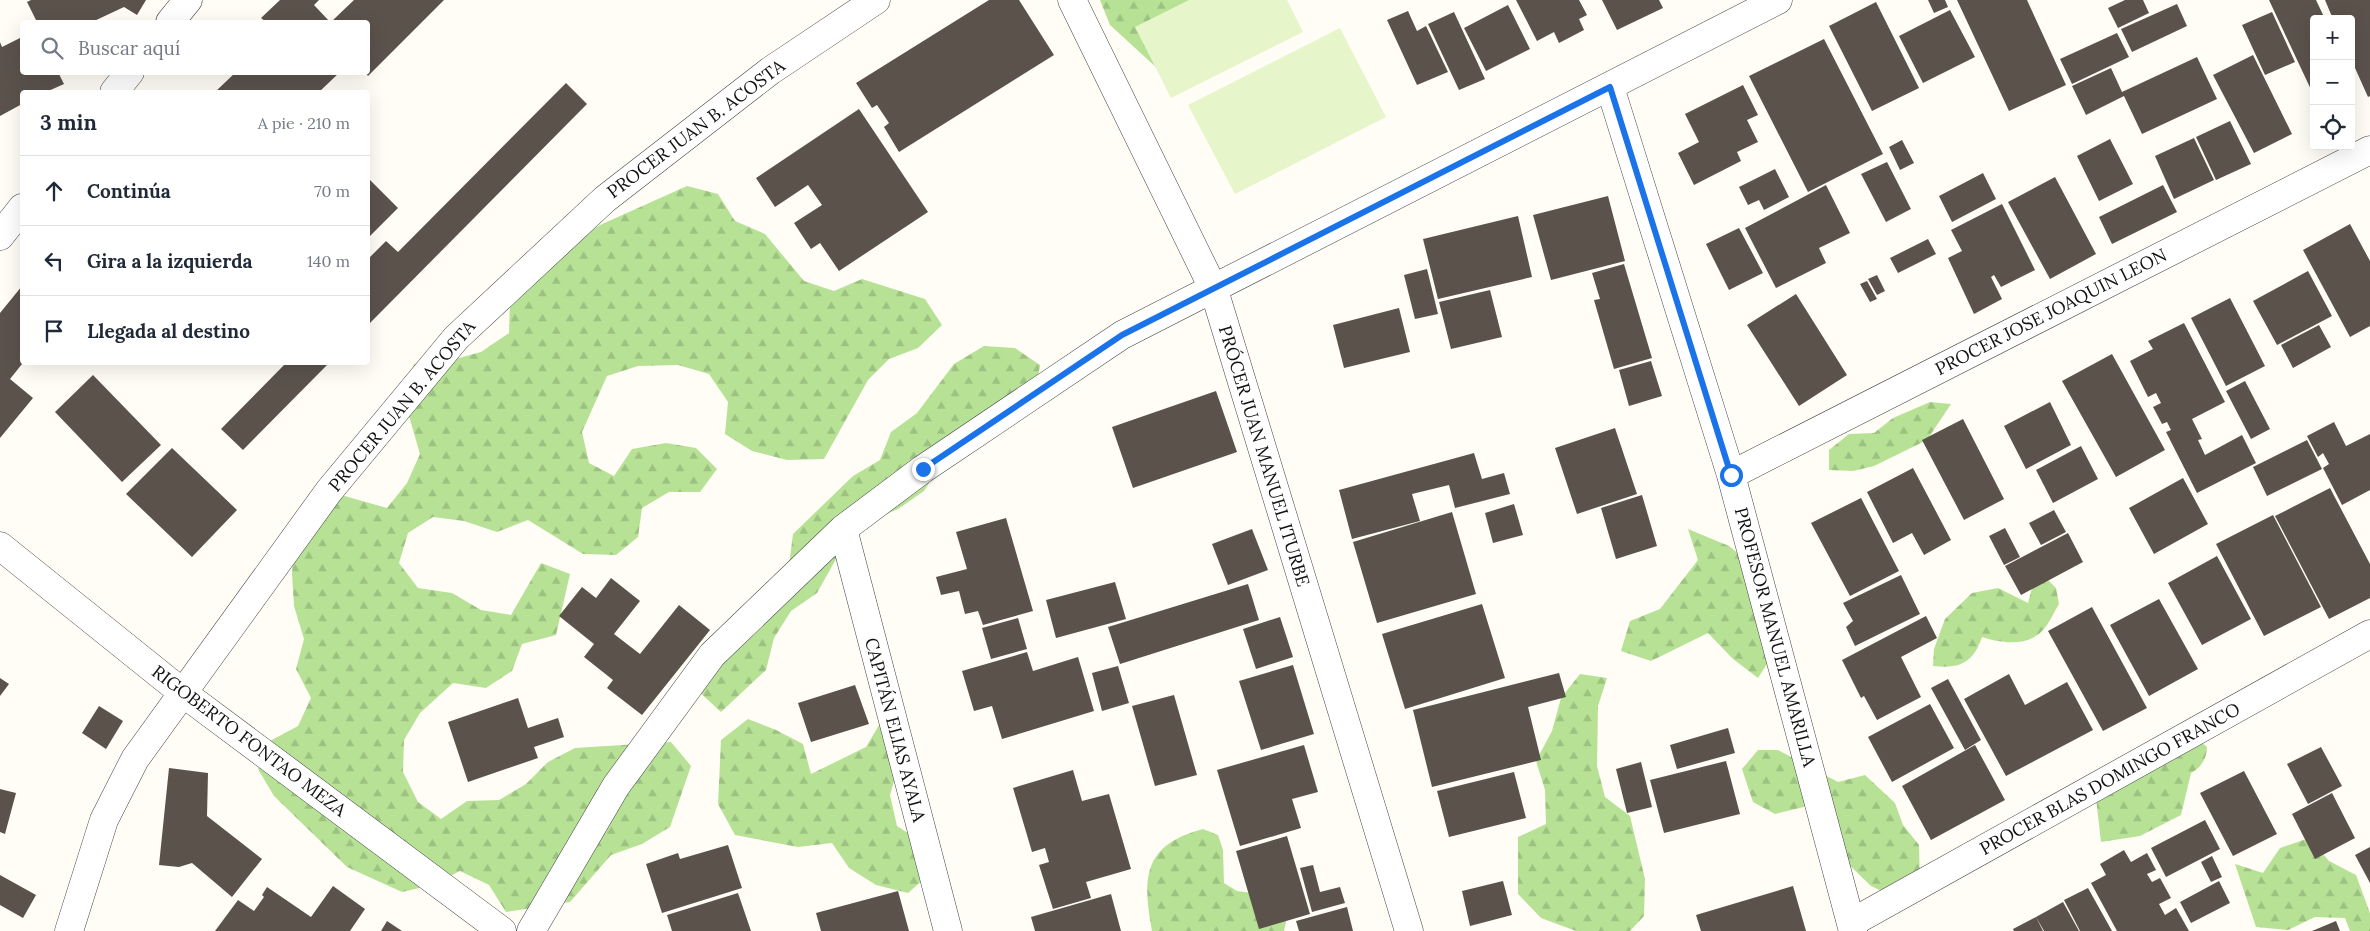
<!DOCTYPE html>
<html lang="es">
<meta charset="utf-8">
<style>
body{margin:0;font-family:Lora,serif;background:#f2f2f3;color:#1f2937}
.controls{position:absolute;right:15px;top:15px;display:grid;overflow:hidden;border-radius:5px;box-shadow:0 5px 20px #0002}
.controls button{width:45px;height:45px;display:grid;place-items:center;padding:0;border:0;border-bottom:1px solid #e0e1e3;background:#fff;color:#1f2937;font:25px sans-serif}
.stop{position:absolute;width:15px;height:15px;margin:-11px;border:4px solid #1a73e8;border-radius:50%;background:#fff}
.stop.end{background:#1a73e8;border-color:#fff;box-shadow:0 1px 5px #0008}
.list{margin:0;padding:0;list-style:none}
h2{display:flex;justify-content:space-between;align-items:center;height:65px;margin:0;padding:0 20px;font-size:21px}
h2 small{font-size:16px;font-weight:400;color:#747a83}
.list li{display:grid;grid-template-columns:32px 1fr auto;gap:15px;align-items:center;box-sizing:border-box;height:70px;padding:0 20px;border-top:1px solid #e0e1e3}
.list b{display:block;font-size:19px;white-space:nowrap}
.list em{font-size:16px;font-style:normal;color:#747a83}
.icon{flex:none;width:28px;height:28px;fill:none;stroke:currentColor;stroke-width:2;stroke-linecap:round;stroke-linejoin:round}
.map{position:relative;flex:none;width:2370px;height:931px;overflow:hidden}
.search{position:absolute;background:#fff;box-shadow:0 5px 20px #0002;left:20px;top:20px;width:350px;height:55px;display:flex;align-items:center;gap:12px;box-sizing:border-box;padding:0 18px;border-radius:5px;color:#747a83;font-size:19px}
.panel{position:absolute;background:#fff;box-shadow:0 5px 20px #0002;left:20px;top:90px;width:350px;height:275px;border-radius:5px}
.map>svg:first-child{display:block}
.forest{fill:url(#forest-firs)}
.pitch{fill:#e7f5cb}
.building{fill:#5b524c}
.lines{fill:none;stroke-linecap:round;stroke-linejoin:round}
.minor-casing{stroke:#444;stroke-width:29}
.minor{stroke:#fff;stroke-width:28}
.route{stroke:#1a73e8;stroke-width:6}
.labels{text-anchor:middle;stroke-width:5;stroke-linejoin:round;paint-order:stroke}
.street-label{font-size:18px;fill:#111;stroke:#fff}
</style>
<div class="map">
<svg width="2370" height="931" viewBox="0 0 2370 931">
<defs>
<pattern id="forest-firs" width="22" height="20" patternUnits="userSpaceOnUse" patternTransform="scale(1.25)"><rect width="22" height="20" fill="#b7e296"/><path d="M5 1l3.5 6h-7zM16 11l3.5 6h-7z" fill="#9cc180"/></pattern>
</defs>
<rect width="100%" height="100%" fill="#fffdf5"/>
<path class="forest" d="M1100,0h96l-38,69 -48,-44z
M687,186l31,8 17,27 30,13 39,47 30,10 28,-12 63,20 17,26 -24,23 -29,11 -21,21 -44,79 -37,1 -35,-9 -27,-17 3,-32 -19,-28 -31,-9 -40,1 -31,10 -25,56 7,31 25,13 18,-27 34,-6 30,5 21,21 -17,23h-31l-27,16 -4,29 -22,18 -33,-1 -55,-34 -31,12 -33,-11 -31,-4 -25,16 -9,30 19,25 34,5 29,17 30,5 30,-52 29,11 -14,61 -34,9 -10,27 -26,17 -33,-5 -33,30 -16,27 -1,32 15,30 23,17 26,-18 32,-1 27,-16 22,-22 27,-14 96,-6 20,24 -21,61 -28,17 -31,11 -41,47 -64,10 -17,-27 -29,-14 -28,14 -30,7 -55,-25 -73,-71 -16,-27 12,-28 28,-15 13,-28 -15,-29 8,-30 -10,-33 -2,-32 2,-32 33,-51 60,17 20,-25 13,-29 -18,-62 12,-28 34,-3 33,-9 28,-19 2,-66 31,-2 58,-40z
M984,346l31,2 25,17 -5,30 -95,71 -16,25 -26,18 -30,13 -23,21 -28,50 -26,18 -17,27 -8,32 -45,42 -25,-23 24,-56 20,-25 31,-17 18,-26 4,-31 60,-58 27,-16 11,-28 26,-19 37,-49z
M1930,402l21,2 -24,36 -53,26 -21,5 -24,-1v-20l20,-16 25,-1 19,-15z
M1688,529l41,17 23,19 22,88 -16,25 -25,-19 -25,-26 -57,28 -30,-10 9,-30 30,-12 38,-49z
M2044,576l12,12 3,16c-5,8 -10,20 -17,27 -15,16 -42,12 -60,6 -9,26 -22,32 -49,29l1,-17 11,-30 27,-26 26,-5 30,15 4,-15z
M1580,674l27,4 -9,28 -1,60 8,31 25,19 15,63 -1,37 -14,15h-54l-35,-13 -23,-24v-57l28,-13 -1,-34 -9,-29 16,-30 9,-33z
M748,719l28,11 27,14 8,30 55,-27 16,-27 27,10 -19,65 7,31 25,16 10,30 -24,21 -32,-8 -27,-17 -17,-25 -34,4 -63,-12 -17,-31 3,-64z
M2201,742l6,5c0,11 -6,21 -16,26l-10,42 -41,21 -39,6 -5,-44z
M1758,750h20l60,32 27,-7 30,28 8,22 16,20 1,42 -21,12 -28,-13 -34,-33 -21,-49 -41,10 -22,-12 -11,-33z
M1203,829l15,6 5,15 1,33 13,8 15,2 27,15 7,14 -2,9h-132c-10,-54 -9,-86 51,-102z
M2309,838l20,23 27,14 14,38v18h-20l-5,-13 -30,-1 -27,13 -32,-3 -21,-63 28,9 17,-25z"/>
<path class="pitch" d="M1189,0h98l16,32 -132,66 -36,-71z
M1340,28l46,89 -151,77 -47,-89z"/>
<path class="building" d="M31,0h115l-9,15 -13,-8 -32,15h-55l-10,-20z
M280,0h39l-5,5 16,17h-64l-5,-4z
M354,0h90l-76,76 -3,-4h3v-50h-37z
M989,0h30l35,55 -155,97 -15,-25 5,-4 -12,-18 -5,3 -16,-25z
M1516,0h63l8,15 -8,4 5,11 -25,13 -5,-11 -17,9z
M1602,0h57l4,8 -46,22z
M1928,0h17l3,7 -14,6z
M1957,0h70l39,85 -57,26z
M2125,0h18l6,13 -31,15 -10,-20z
M2269,0h47l9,19h-11v77z
M2325,0h45v96l-2,1 -17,-38v-40h-18z
M1876,2l43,86 -47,23 -43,-85z
M2177,4l10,22 -55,26 -11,-23z
M1508,5l22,44 -44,22 -22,-43z
M1950,10l25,47 -52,26 -24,-47z
M1408,11l9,20 9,-5 22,46 -31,13 -30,-65z
M1454,12l31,67 -26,11 -31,-66z
M2272,12l23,50 -30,13 -23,-50z
M2117,33l12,24 -57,27 -12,-25z
M22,37v35h36l6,12 -18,8h-24v12l-22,12v-74l2,5z
M1824,39l59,115 -75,38 -59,-116z
M2253,55l39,79 -38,19 -41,-78z
M2197,57l20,42 -75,35 -18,-38 -38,19 -14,-29 39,-18 11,24z
M236,72h104l-21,20h-104z
M566,83l21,21 -219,221v-66l18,-18 12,11z
M1743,85l15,30 -11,5 11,22 -21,10 4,9 -47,24 -16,-32 21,-11 -14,-28z
M859,109l69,103 -89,59 -19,-28 -9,6 -17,-26 28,-18 -14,-20 -33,22 -19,-29z
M2230,121l21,43 -35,16 -20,-43z
M2194,138l20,42 -40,19 -19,-43z
M2110,139l23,45 -34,17 -22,-45z
M1902,140l12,23 -14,7 -11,-23z
M1887,162l24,47 -25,13 -25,-48z
M1775,169l14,28 -25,13 -5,-10 -11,5 -9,-18z
M1983,173l13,26 -44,23 -13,-26z
M2055,177l41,77 -46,25 -42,-77z
M368,178l30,30 -30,30z
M1826,185l24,48 -31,15 7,15 -50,25 -31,-60z
M2163,185l14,27 -65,32 -13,-27z
M1608,196l17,65 -74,19 -18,-65z
M2002,204l33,66 -34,17 -7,-12 -3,2 11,22 -28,15 -26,-56 14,-7 -11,-21z
M1518,216l14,61 -94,22 -15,-60z
M2350,224l20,37v65l-20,11 -47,-87z
M1739,228l24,45 -34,17 -23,-46z
M1928,239l8,15 -38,19 -8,-15z
M1624,264l28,94 -38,11 -20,-69 6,-1 -8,-26z
M1427,269l11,45 -23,5 -11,-44z
M2308,271l24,45 -55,29 -24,-44z
M1877,275l8,16 -8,4 -9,-16z
M1867,281l10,18 -7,3 -10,-18z
M22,286v78l-12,15 23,19 -33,40v-125z
M1490,290l12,47 -51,12 -12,-47z
M1796,294l51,81 -48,31 -52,-81z
M2230,298l35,68 -39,20 -35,-68z
M1399,308l11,44 -66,16 -11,-43z
M2184,323l41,79 -33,17 10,20 -4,1 7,15 37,-20 14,28 -59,30 -31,-61 5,-2 -4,-8 -5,2 -9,-17 8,-4 -5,-10 -8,4 -18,-36 23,-12 -5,-8z
M2319,325l12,22 -38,21 -12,-23z
M2112,354l53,96 -49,27 -54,-96z
M1651,361l11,35 -33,10 -10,-36z
M287,362h43l-87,88 -22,-21z
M93,375l68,70 -39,37 -67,-70z
M2245,381l25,48 -19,10 -25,-48z
M1216,391l21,61 -104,36 -21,-61z
M2050,402l21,43 -45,24 -22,-43z
M1963,419l41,80 -40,21 -42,-80z
M2334,422l12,24 24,-12v56l-28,15 -19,-37 6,-4 -6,-11 -5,4 -11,-21z
M1615,428l22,66 -60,20 -22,-66z
M2307,440l15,29 -55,27 -14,-29z
M2081,446l17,33 -45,24 -17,-33z
M172,448l65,62 -45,47 -66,-63z
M1474,453l8,26 22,-6 6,21 -55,14 -6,-23 -37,9 8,27 -68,18 -13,-49z
M1913,468l38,72 -27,15 -12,-22 -19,10 -26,-51z
M2183,478l25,46 -54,30 -25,-46z
M2330,488l40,76v34l-41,21 -54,-103z
M1642,495l15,51 -41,13 -15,-51z
M1861,498l38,73 -49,25 -39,-73z
M1514,504l9,31 -30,8 -8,-30z
M2054,510l12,22 -25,13 -12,-22z
M1452,512l24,82 -99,29 -24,-81z
M2273,515l48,92 -57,29 -48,-92z
M1006,518l27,93 -50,14 -5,-14 -13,3 -6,-23 -18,4 -5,-18 31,-8 -11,-37z
M2005,528l15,29 -16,8 -15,-29z
M1252,529l16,41 -40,15 -16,-41z
M2068,533l15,29 -62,33 -16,-29z
M2217,556l34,63 -49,26 -34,-62z
M1901,575l19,39 -65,32 -9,-19 7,-6 -10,-18z
M611,578l29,23 -26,33 26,20 39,-49 31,25 -68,85 -35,-27 6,-8 -29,-23 10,-13 -35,-28 23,-29 14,11z
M1115,582l11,37 -70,19 -10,-38z
M1248,584l11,36 -139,44 -12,-37z
M2159,599l39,70 -49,27 -39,-71z
M1482,604l23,74 -100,31 -23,-75z
M2092,607l55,101 -44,23 -55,-100z
M1926,616l11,22 -36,19 20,40 -44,23 -13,-24 -3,2 -19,-38z
M1280,617l13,40 -37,12 -13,-40z
M1018,618l9,31 -36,10 -9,-31z
M1027,652l6,19 45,-14 16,54 -92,28 -10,-33 -18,5 -12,-40z
M1293,665l21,69 -53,16 -22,-69z
M1118,666l11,37 -27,8 -10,-38z
M1559,673l7,24 -38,10 13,53 -109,27 -19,-77z
M2009,674l16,31 42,-23 26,48 -87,46 -42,-77z
M0,678l9,6 -9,12z
M1948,679l33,61 -16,10 -34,-62z
M855,685l14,39 -58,18 -13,-39z
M1174,695l23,80 -42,11 -23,-80z
M518,698l10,30 30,-10 6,19 -30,10 4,11 -70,24 -20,-60z
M1930,704l24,44 -62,34 -24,-45z
M99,706l24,15 -17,28 -24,-16z
M1728,728l7,25 -58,16 -7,-24z
M1304,745l14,47 -26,7 9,29 -61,18 -23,-76z
M1975,745l30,55 -74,40 -29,-54z
M2321,747l21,39 -34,18 -21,-40z
M1726,761l14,53 -76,19 -14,-53z
M1641,762l11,45 -25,6 -11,-44z
M169,768l39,5 -1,43 55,43 -30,38 -40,-34 -13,4 -20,-2z
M1073,770l9,31 27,-7 22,75 -45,13 5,16 -38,11 -14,-44 10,-3 -4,-14 -13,4 -19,-64z
M2244,771l33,63 -44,22 -33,-63z
M1514,772l12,46 -77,19 -12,-46z
M0,789l16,4 -11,41 -5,-2z
M2332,793l23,45 -40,21 -23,-45z
M2205,820l15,29 -54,28 -15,-29z
M1287,836l23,78 -51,15 -23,-78z
M728,845l14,43 -80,25 -16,-49 32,-11 2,6z
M2370,847v36l-15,-28z
M2124,850l7,12 16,-9 9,17 -9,4 5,8 8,-4 11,20 -12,6 6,11 11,-7 13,23h-72l-26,-48 15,-8 -6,-11z
M2212,856l10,21 -11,5 -10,-20z
M1313,865l7,27 20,-5 5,16 -33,9 -12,-44z
M0,875l36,20 -13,23 -23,-13z
M1503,881l9,34 -42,11 -8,-35z
M2219,881l11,22 -39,20 -11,-21z
M333,886l32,23 -15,22h-135l23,-31 16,11 10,-14 -2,-2 5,-8 44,30z
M1793,886l13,45h-105l-5,-16z
M2088,888l24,43h-32l-16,-31z
M898,891l11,40h-88l-5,-18z
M738,893l13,38h-79l-5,-16z
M1111,894l10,37h-86l-4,-14z
M2063,902l16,29h-35l-8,-14z
M1347,907l6,24h-54l-3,-10z
M2036,917l7,14h-29l-1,-2z
M387,921l15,10h-21z
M2336,921l4,10h-28z"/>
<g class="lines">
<defs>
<path id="minor" d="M1072,0l142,290 195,641
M170,22l18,-22
M1610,87l121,388 122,456
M114,92l16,-20
M0,236l22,-28
M1731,475l639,-325
M843,529l105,402
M0,546l183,147 319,238
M1851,923l519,-289
M69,931l35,-111 31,-61 194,-268 127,-153 149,-139 165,-128 106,-71
M531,931l85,-145 96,-131 131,-126 80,-60 199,-134 656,-335"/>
</defs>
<use href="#minor" class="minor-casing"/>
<use href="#minor" class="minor"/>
</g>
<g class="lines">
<path class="route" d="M923,469l199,-134 488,-248 121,388"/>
</g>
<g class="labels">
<g class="street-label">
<text transform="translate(696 129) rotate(-37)" y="6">PROCER JUAN B. ACOSTA</text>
<text transform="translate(2051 312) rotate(-27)" y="6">PROCER JOSE JOAQUIN LEON</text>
<text transform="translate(402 406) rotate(-50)" y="6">PROCER JUAN B. ACOSTA</text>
<text transform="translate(1264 456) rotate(73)" y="6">PRÓCER JUAN MANUEL ITURBE</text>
<text transform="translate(1775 637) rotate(75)" y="6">PROFESOR MANUEL AMARILLA</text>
<text transform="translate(895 730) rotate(75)" y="6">CAPITÁN ELIAS AYALA</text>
<text transform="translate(249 741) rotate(37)" y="6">RIGOBERTO FONTAO MEZA</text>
<text transform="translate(2110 779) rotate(-29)" y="6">PROCER BLAS DOMINGO FRANCO</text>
</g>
</g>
</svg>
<div class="controls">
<button>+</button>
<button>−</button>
<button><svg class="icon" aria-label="locate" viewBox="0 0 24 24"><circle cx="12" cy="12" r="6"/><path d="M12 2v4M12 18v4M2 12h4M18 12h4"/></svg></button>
</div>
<div class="stop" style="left:1731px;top:475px"></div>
<div class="stop end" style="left:923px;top:469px"></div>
<div class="search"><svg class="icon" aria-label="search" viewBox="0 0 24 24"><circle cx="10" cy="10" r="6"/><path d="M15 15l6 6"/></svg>Buscar aquí</div>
<section class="panel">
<h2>3 min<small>A pie · 210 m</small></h2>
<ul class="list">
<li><svg class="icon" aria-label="ahead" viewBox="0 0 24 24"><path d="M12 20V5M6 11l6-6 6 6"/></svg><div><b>Continúa</b></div><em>70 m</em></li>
<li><svg class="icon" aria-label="left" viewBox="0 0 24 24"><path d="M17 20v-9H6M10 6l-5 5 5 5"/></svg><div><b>Gira a la izquierda</b></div><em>140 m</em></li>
<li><svg class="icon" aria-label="arrive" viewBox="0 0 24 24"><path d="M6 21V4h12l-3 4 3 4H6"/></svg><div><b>Llegada al destino</b></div></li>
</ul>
</section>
</div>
